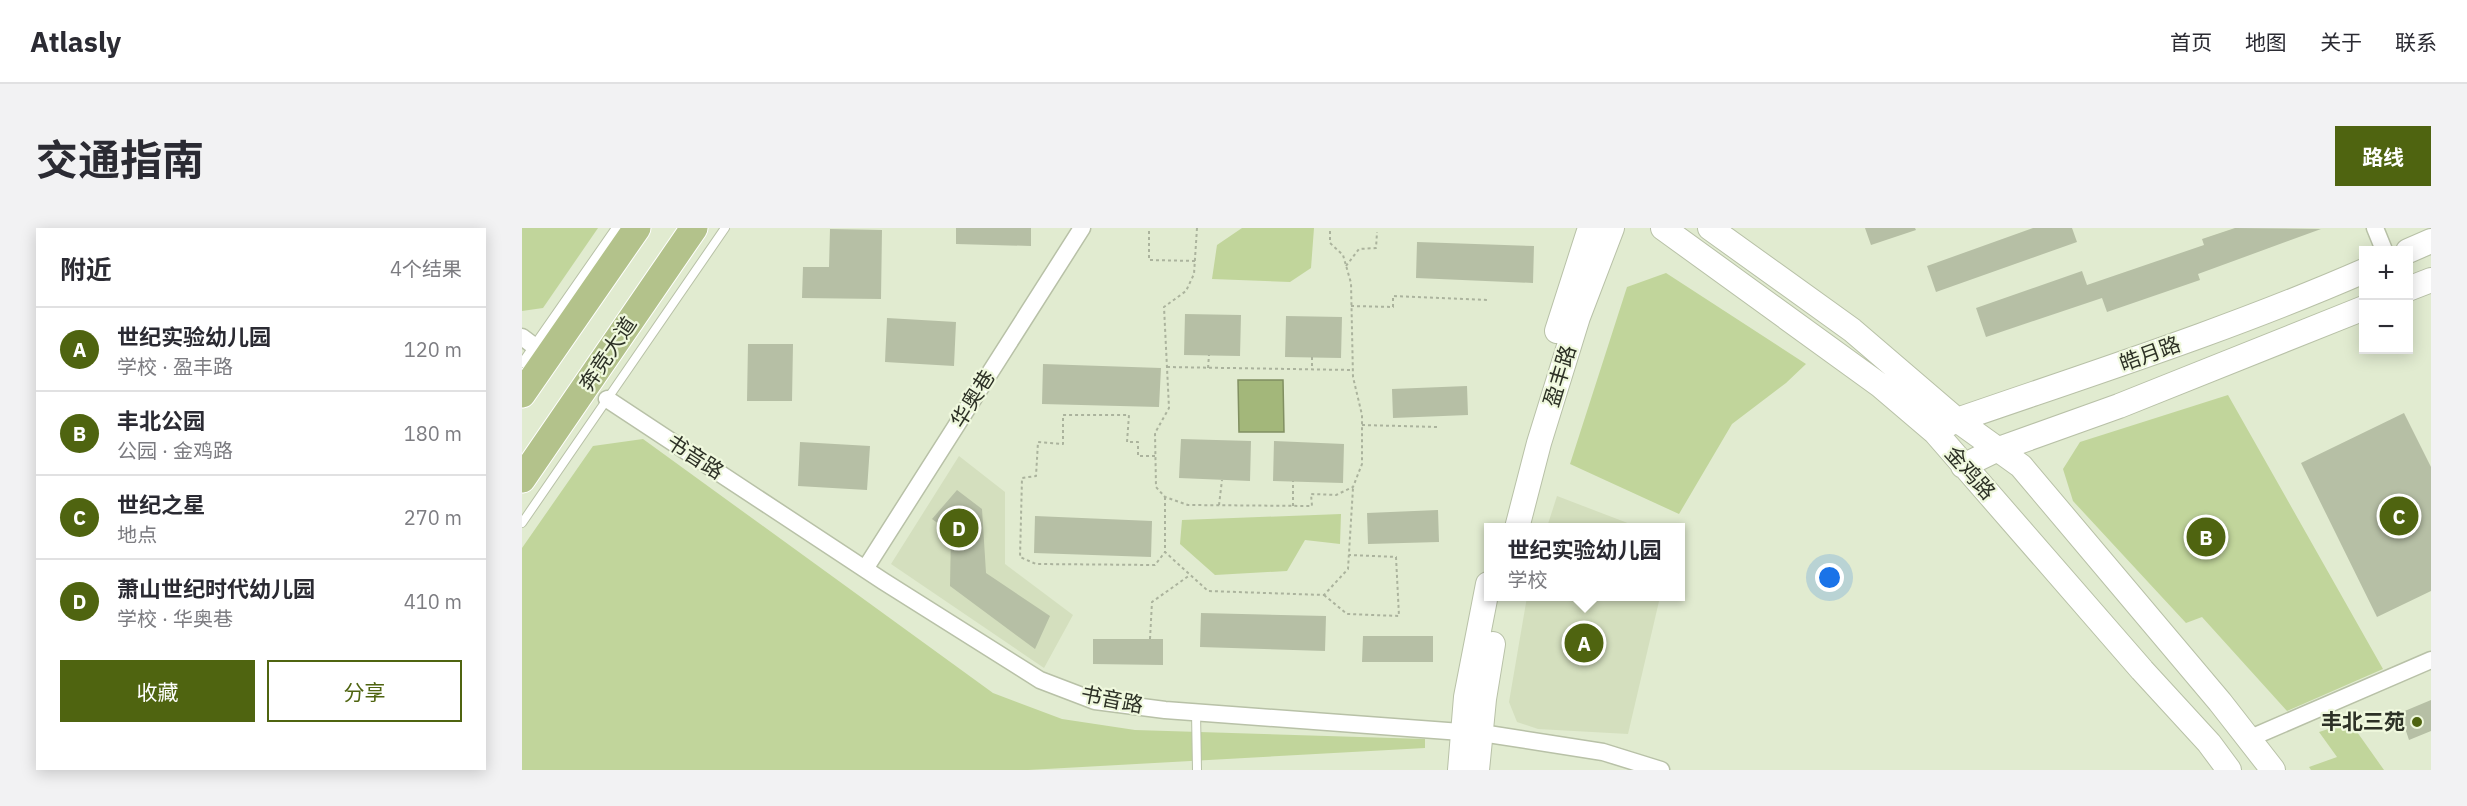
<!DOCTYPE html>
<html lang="zh">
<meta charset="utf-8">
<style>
body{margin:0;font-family:"IBM Plex Sans","Noto Sans SC",sans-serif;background:#f2f2f3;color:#2b2b33}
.controls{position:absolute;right:18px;top:18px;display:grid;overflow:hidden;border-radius:0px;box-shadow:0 3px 15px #0003}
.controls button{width:54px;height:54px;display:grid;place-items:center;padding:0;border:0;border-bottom:2px solid #e1e1e2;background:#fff;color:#2b2b33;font:30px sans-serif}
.you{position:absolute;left:1308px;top:350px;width:21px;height:21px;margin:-15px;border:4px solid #fff;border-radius:50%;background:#1a73e8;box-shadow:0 0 0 9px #1a73e833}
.badge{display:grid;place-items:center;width:39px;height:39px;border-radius:50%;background:#4f6410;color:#fff;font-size:20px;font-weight:700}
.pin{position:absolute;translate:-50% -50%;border:3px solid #fff;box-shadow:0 2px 6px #0006}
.popup{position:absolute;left:962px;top:295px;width:201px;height:78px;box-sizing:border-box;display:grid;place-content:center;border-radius:0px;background:#fff;filter:drop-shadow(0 2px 4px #0005);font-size:20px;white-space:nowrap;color:#7c7c81}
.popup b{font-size:22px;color:#2b2b33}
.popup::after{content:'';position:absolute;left:50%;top:100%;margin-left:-12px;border:12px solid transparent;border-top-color:#fff}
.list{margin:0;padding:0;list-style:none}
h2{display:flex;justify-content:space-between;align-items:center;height:78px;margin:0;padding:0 24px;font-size:26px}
h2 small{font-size:20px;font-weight:400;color:#7c7c81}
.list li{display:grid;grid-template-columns:39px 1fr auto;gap:18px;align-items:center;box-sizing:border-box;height:84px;padding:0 24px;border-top:2px solid #e1e1e2}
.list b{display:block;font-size:22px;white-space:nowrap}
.list p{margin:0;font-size:20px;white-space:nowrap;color:#7c7c81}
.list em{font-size:20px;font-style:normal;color:#7c7c81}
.actions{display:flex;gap:12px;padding:18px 24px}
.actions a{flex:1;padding:14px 0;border:2px solid #4f6410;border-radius:0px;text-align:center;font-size:21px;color:#4f6410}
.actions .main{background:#4f6410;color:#fff}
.map{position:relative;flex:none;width:1909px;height:542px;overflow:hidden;border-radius:0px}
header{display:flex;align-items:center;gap:36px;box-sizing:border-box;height:84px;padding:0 30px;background:#fff;border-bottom:2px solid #e1e1e2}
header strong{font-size:28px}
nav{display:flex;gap:33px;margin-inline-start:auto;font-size:21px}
.intro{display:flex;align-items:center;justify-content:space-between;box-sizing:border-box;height:144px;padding:0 36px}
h1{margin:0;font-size:42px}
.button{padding:15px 27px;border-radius:0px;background:#4f6410;color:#fff;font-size:21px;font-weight:700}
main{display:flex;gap:36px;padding:0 36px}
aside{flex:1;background:#fff;border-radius:0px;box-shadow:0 3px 15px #0003}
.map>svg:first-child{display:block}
.built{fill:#d4dfbe}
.green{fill:#c1d59b}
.water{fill:#a3b77a;stroke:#808f61;stroke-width:1.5}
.building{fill:#b6bfa5}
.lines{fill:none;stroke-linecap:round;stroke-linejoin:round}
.service-casing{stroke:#b8c1a7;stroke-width:10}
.minor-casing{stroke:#b8c1a7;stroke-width:19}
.secondary-casing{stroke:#b8c1a7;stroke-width:26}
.primary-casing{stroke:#fff;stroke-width:29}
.path{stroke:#abb39d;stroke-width:2;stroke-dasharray:3 3;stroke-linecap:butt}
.service{stroke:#fff;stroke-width:8}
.minor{stroke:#fff;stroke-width:16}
.secondary{stroke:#fff;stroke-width:24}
.primary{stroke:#b3c28b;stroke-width:27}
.poi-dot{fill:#4f6410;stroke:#eff8dd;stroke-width:2}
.labels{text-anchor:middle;stroke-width:4.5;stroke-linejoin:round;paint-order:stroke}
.street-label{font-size:21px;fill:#2d3126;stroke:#eff8dd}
.poi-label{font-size:21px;font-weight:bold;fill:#2d3126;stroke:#eff8dd;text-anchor:end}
</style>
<header>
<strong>Atlasly</strong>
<nav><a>首页</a><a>地图</a><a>关于</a><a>联系</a></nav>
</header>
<div class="intro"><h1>交通指南</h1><a class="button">路线</a></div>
<main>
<aside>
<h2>附近<small>4个结果</small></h2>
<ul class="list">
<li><span class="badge">A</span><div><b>世纪实验幼儿园</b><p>学校 · 盈丰路</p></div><em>120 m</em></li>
<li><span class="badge">B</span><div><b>丰北公园</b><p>公园 · 金鸡路</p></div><em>180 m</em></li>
<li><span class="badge">C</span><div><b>世纪之星</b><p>地点</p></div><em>270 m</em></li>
<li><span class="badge">D</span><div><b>萧山世纪时代幼儿园</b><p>学校 · 华奥巷</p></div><em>410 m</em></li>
</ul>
<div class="actions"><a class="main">收藏</a><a>分享</a></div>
</aside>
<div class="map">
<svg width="1909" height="542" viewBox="0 0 1909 542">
<rect width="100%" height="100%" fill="#e1ebd0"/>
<path class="built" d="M437,228l46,36v72l68,51 -29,53 -153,-104z
M1035,268l81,31h-91z
M1005,369h133l-32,137 -90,-5 -21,-7 -8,-20z"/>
<path class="green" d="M0,0h76l-55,80 -21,3z
M720,0h72l-3,40 -21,14 -78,-3 5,-34z
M1144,45l140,91 -20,19 -54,41 -53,90 -109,-50 57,-177z
M1706,167l155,274 -96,42 -85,-94 -16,6 -113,-122 -10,-32 17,-27z
M121,211l350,254 69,26 73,11 290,9v9l-397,22h-506v-222l71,-102z
M819,286l-1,30 -35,-4 -18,31 -72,4 -35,-31 2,-24z
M1828,494l34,48h-73l-2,-3 28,-10 -18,-25z"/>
<path class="water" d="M716,152h45l1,52h-45z"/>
<path class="building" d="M434,0h75v18l-75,-2z
M1343,0h50l1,2 -45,15z
M1511,0h39l5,14 -141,50 -9,-26z
M1713,0l86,1 -123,45 2,6 -93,32 -5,-14 -116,39 -10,-29 106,-37 5,14 117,-40 -2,-6z
M308,1l52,1 -1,69 -79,-1 1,-31h26z
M895,14l117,4 -1,37 -117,-5z
M663,86l56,1 -1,41 -56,-1z
M764,88l56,1 -1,41 -56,-1z
M365,90l69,4 -2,44 -69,-4z
M226,116h45l-1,57h-45z
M521,136l118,4 -2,39 -117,-3z
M945,158l1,29 -75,3 -1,-29z
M1882,185l27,54v124l-54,26 -76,-154z
M659,211l70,2 -1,40 -71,-3z
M752,213l70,3 -1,39 -70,-2z
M278,214l70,4 -3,44 -69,-4z
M435,262l25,19 4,64 64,43 -15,33 -85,-63 1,-53 -19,-14z
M916,282l1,32 -71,2 -1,-31z
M513,288l117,5 -1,36 -117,-4z
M679,385l125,3 -1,35 -125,-4z
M841,408h70v26h-71z
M571,411h70v26l-70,-1z
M1909,472v31l-22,9 -9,-27z"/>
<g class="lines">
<defs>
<path id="service" d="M0,135l94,-135
M0,295l203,-295
M674,484l1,58"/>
<path id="minor" d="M1853,0l9,22
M0,109l12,9
M85,171l276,182 157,99 55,21 70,9 323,24 115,18 58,18
M343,341l217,-341
M1726,511l183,-79"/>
<path id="secondary" d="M1141,0l218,158 54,46 207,238 67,73 20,27
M1188,0l142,102 105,90 64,46 199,236 53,68
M1886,23l23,-10
M1886,61l23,-9
M1035,103l33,-103
M1425,197l10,-5c136,-47 274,-91 407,-149
M1441,238l33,-16 123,-44 245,-98
M995,300l22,-85 39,-126 34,-89
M938,542l6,-73 22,-113
M955,542l7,-71 9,-55"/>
<path id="primary" d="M0,166l115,-166
M0,251l172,-251"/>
</defs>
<use href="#service" class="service-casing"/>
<use href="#minor" class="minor-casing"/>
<use href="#secondary" class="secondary-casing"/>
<use href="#primary" class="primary-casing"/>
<path class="path" d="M675,0l-3,46 -8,17 -22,16 5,101 -14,25 1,54 9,10 23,8 124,1 -1,-12 25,1 17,-8 9,-23v-49l-9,-38 -2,-94 -8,-28 -13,-12v-15
M627,3v29l46,1
M824,38l13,-17 17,-1 1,-16
M829,78l42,1v-11l96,4
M790,129v12
M645,139l185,3
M686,140l1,-13
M840,197l76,2
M633,228h-17v-14h-11l2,-27h-66v29l-25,-2 -2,34 -14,2 -2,79 16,7 119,1 10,-13
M643,269v55l43,39 116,4 24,-26 5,-81
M697,277l3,-25
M771,278v-25
M802,367l23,19 52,2 -3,-59 -47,-2
M628,411l2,-37 38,-27"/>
<use href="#service" class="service"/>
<use href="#minor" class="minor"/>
<use href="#secondary" class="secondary"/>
<use href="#primary" class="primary"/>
</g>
<circle class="poi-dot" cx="1895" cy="494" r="6"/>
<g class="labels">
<g class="street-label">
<text transform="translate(86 126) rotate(-56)" y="7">奔竞大道</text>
<text transform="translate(1628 126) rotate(-20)" y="7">皓月路</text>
<text transform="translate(1038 148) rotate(-73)" y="7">盈丰路</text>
<text transform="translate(451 171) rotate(-58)" y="7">华奥巷</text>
<text transform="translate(173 229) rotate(33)" y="7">书音路</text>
<text transform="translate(1448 245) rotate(48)" y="7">金鸡路</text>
<text transform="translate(590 472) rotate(11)" y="7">书音路</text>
</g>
<g class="poi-label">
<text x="1883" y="501">丰北三苑</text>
</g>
</g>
</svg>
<div class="controls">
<button>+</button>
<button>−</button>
</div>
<div class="you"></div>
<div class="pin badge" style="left:1062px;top:415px">A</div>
<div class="popup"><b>世纪实验幼儿园</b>学校</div>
<div class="pin badge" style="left:1684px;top:309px">B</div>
<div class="pin badge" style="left:1877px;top:288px">C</div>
<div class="pin badge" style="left:437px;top:300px">D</div>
</div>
</main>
